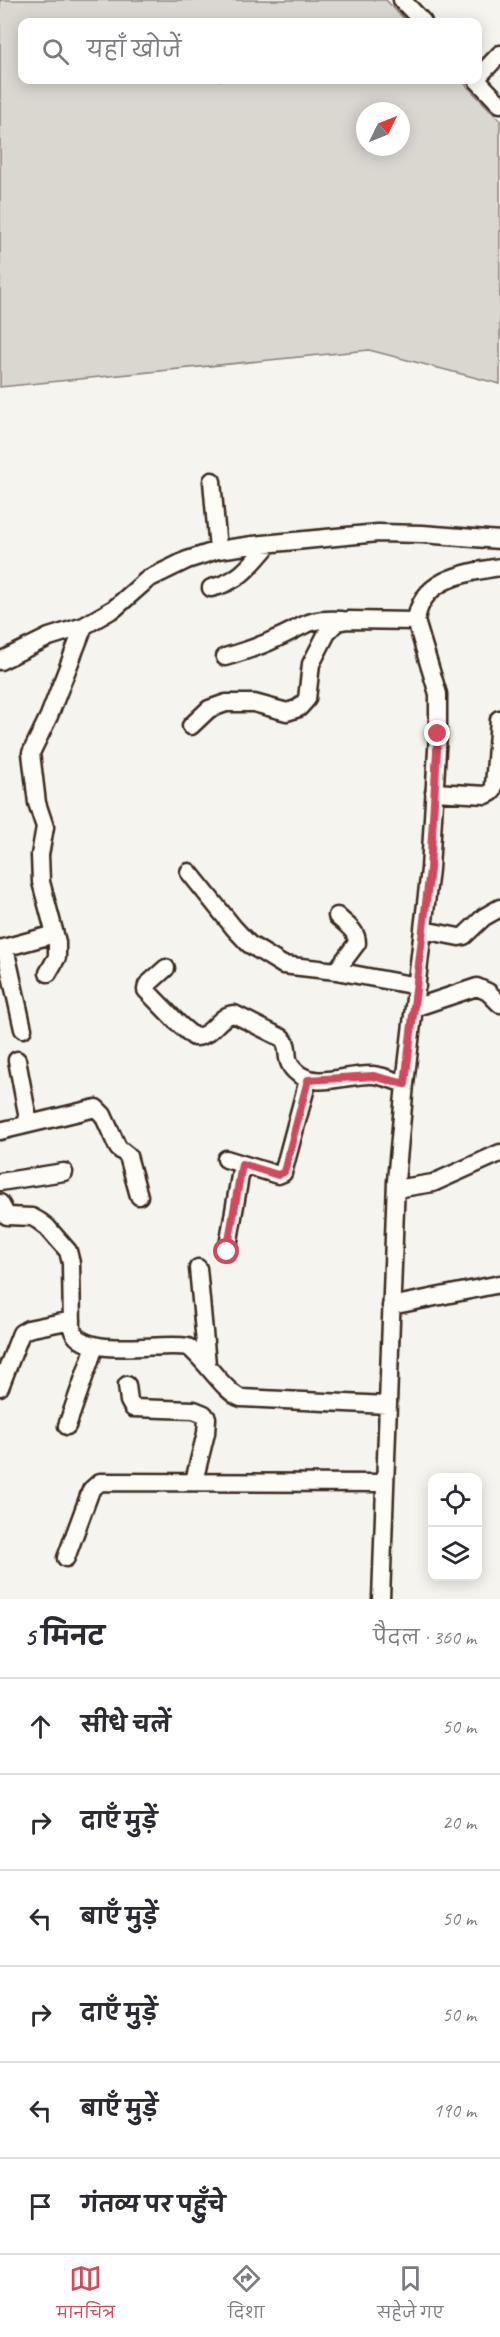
<!DOCTYPE html>
<html lang="hi">
<meta charset="utf-8">
<style>
body{margin:0;font-family:Caveat,"Playpen Sans Deva",sans-serif;background:#f2f2f3;color:#2b2b33}
.controls{position:absolute;right:18px;bottom:18px;display:grid;overflow:hidden;border-radius:12px;box-shadow:0 3px 15px #0003}
.controls button{width:54px;height:54px;display:grid;place-items:center;padding:0;border:0;border-bottom:2px solid #e1e1e2;background:#fff;color:#2b2b33;font:30px sans-serif}
.compass{position:absolute;left:356px;top:102px;width:54px;height:54px;border-radius:50%;background:#fff;box-shadow:0 3px 15px #0003;rotate:47deg}
.stop{position:absolute;width:18px;height:18px;margin:-14px;border:4px solid #d1495b;border-radius:50%;background:#fff}
.stop.end{background:#d1495b;border-color:#fff;box-shadow:0 2px 6px #0008}
.list{margin:0;padding:0;list-style:none}
h2{display:flex;justify-content:space-between;align-items:center;height:78px;margin:0;padding:0 24px;font-size:26px}
h2 small{font-size:20px;font-weight:400;color:#7c7c81}
.list li{display:grid;grid-template-columns:39px 1fr auto;gap:18px;align-items:center;box-sizing:border-box;height:96px;padding:0 24px;border-top:2px solid #e1e1e2}
.list b{display:block;font-size:22px;white-space:nowrap}
.list em{font-size:20px;font-style:normal;color:#7c7c81}
.icon{flex:none;width:33px;height:33px;fill:none;stroke:currentColor;stroke-width:2;stroke-linecap:round;stroke-linejoin:round}
.map{position:relative;flex:none;width:500px;height:1599px;overflow:hidden}
.search{position:absolute;background:#fff;box-shadow:0 3px 15px #0003;left:18px;right:18px;top:18px;height:66px;display:flex;align-items:center;gap:15px;box-sizing:border-box;padding:0 21px;border-radius:12px;color:#7c7c81;font-size:22px}
.sheet{height:654px;background:#fff}
nav{display:flex;justify-content:space-around;align-items:center;box-sizing:border-box;height:84px;border-top:2px solid #e1e1e2;background:#fff;font-size:16px;color:#7c7c81}
nav a{display:grid;justify-items:center;gap:3px}
nav .on{color:#d1495b}
.map>svg:first-child{display:block}
.green{fill:#dad6d0;stroke:#8a8077;stroke-width:1.5;fill-rule:evenodd}
.lines{fill:none;stroke-linecap:round;stroke-linejoin:round}
.minor-casing{stroke:#3b2a1e;stroke-width:21}
.minor{stroke:#fdfcf7;stroke-width:16}
.route{stroke:#d1495b;stroke-width:8}
</style>
<div class="map">
<svg width="500" height="1599" viewBox="0 0 500 1599">
<rect width="100%" height="100%" fill="#f5f4ee"/>
<filter id="ink" filterUnits="userSpaceOnUse"><feTurbulence type="fractalNoise" baseFrequency=".0167" numOctaves="2"/><feDisplacementMap in="SourceGraphic" scale="12" xChannelSelector="R" yChannelSelector="G"/><feConvolveMatrix kernelMatrix="1 2 1 2 8 2 1 2 1" color-interpolation-filters="sRGB"/></filter>
<g filter="url(#ink)">
<path class="green" d="M0,0h386l21,22h-385v58h439l39,40v264l-131,-34 -369,37zM365,111h36v36h-36z"/>
<g class="lines">
<defs>
<path id="minor" d="M402,0l21,22
M478,77l22,-23
M477,80l23,24
M212,481l6,69
M211,588c29,-7 39,-22 58,-44
M225,657c17,-5 34,-10 50,-18 31,-13 30,-21 67,-19
M0,661l49,-24 35,-11 31,-18 33,-29 39,-19 31,-10 35,-5 125,-12 44,1 78,6
M191,726l18,-17 17,-6h28l33,9 12,-4 8,-9 4,-35 17,-33 9,-9 11,-2 68,1
M434,792l52,3 6,-3 2,-6 5,-67
M189,872l45,56 15,16 34,21 53,6 81,15
M423,930l36,7 5,-1 20,-19 16,-9
M5,948l18,81
M0,949l55,-15
M166,968l-19,17 -1,5 34,35 14,12c18,1 24,-22 40,-23l48,24c10,10 0,20 13,33 20,20 53,2 78,4 11,1 22,6 32,9
M336,971l21,-28c0,-13 -12,-19 -20,-27
M48,973l9,-16v-15l-16,-60 -1,-27 5,-28 -8,-24 -6,-50 18,-37 35,-90
M414,1008l63,-21 11,5 12,12
M17,1060l12,64
M0,1131l96,-23 7,7 15,33 10,8 11,40
M226,1159l52,16 5,-2 25,-93
M0,1182l64,-10
M396,1189l37,-6 67,-30
M0,1203l7,13 25,1 7,4 8,6 21,24 3,12 1,65c8,33 90,13 116,19 17,12 37,46 53,51l146,7
M227,1252l15,-88
M198,1268l9,96
M391,1306l109,-22
M127,1385l2,16 4,7 61,2 10,4 3,4 -1,15 -12,48
M0,1387l21,-54 7,-4 44,-9
M67,1426l28,-80
M66,1558l25,-68 9,-8 285,1
M381,1599l15,-418 9,-97 25,-215 8,-136v-39l-22,-73c5,-43 49,-48 84,-54"/>
</defs>
<use href="#minor" class="minor-casing"/>
<use href="#minor" class="minor"/>
</g>
</g>
<g class="lines" filter="url(#ink)">
<path class="route" d="M227,1252l15,-88 36,11 6,-3 24,-92 65,-4 32,8 25,-215 8,-135"/>
</g>
</svg>
<div class="controls">
<button><svg class="icon" aria-label="locate" viewBox="0 0 24 24"><circle cx="12" cy="12" r="6"/><path d="M12 2v4M12 18v4M2 12h4M18 12h4"/></svg></button>
<button><svg class="icon" aria-label="layers" viewBox="0 0 24 24"><path d="M12 4l9 5-9 5-9-5zM3 14l9 5 9-5"/></svg></button>
</div>
<svg class="compass" viewBox="-18 -18 36 36"><path d="M0-13l5 13h-10z" fill="#e53935"/><path d="M0 13l5-13h-10z" fill="#7c7c81"/></svg>
<div class="stop" style="left:227px;top:1252px"></div>
<div class="stop end" style="left:438px;top:734px"></div>
<div class="search"><svg class="icon" aria-label="search" viewBox="0 0 24 24"><circle cx="10" cy="10" r="6"/><path d="M15 15l6 6"/></svg>यहाँ खोजें</div>
</div>
<section class="sheet">
<h2>5 मिनट<small>पैदल · 360 m</small></h2>
<ul class="list">
<li><svg class="icon" aria-label="ahead" viewBox="0 0 24 24"><path d="M12 20V5M6 11l6-6 6 6"/></svg><div><b>सीधे चलें</b></div><em>50 m</em></li>
<li><svg class="icon" aria-label="right" viewBox="0 0 24 24"><path d="M7 20v-9h11M14 6l5 5-5 5"/></svg><div><b>दाएँ मुड़ें</b></div><em>20 m</em></li>
<li><svg class="icon" aria-label="left" viewBox="0 0 24 24"><path d="M17 20v-9H6M10 6l-5 5 5 5"/></svg><div><b>बाएँ मुड़ें</b></div><em>50 m</em></li>
<li><svg class="icon" aria-label="right" viewBox="0 0 24 24"><path d="M7 20v-9h11M14 6l5 5-5 5"/></svg><div><b>दाएँ मुड़ें</b></div><em>50 m</em></li>
<li><svg class="icon" aria-label="left" viewBox="0 0 24 24"><path d="M17 20v-9H6M10 6l-5 5 5 5"/></svg><div><b>बाएँ मुड़ें</b></div><em>190 m</em></li>
<li><svg class="icon" aria-label="arrive" viewBox="0 0 24 24"><path d="M6 21V4h12l-3 4 3 4H6"/></svg><div><b>गंतव्य पर पहुँचे</b></div></li>
</ul>
</section>
<nav>
<a class="on"><svg class="icon" aria-label="map" viewBox="0 0 24 24"><path d="M3 6l6-2 6 2 6-2v14l-6 2-6-2-6 2zM9 4v14M15 6v14"/></svg>मानचित्र</a>
<a><svg class="icon" aria-label="directions" viewBox="0 0 24 24"><path d="M12 3l9 9-9 9-9-9zM9 14v-3h6M13 9l2 2-2 2"/></svg>दिशा</a>
<a><svg class="icon" aria-label="saved" viewBox="0 0 24 24"><path d="M7 4h10v16l-5-4-5 4z"/></svg>सहेजे गए</a>
</nav>
